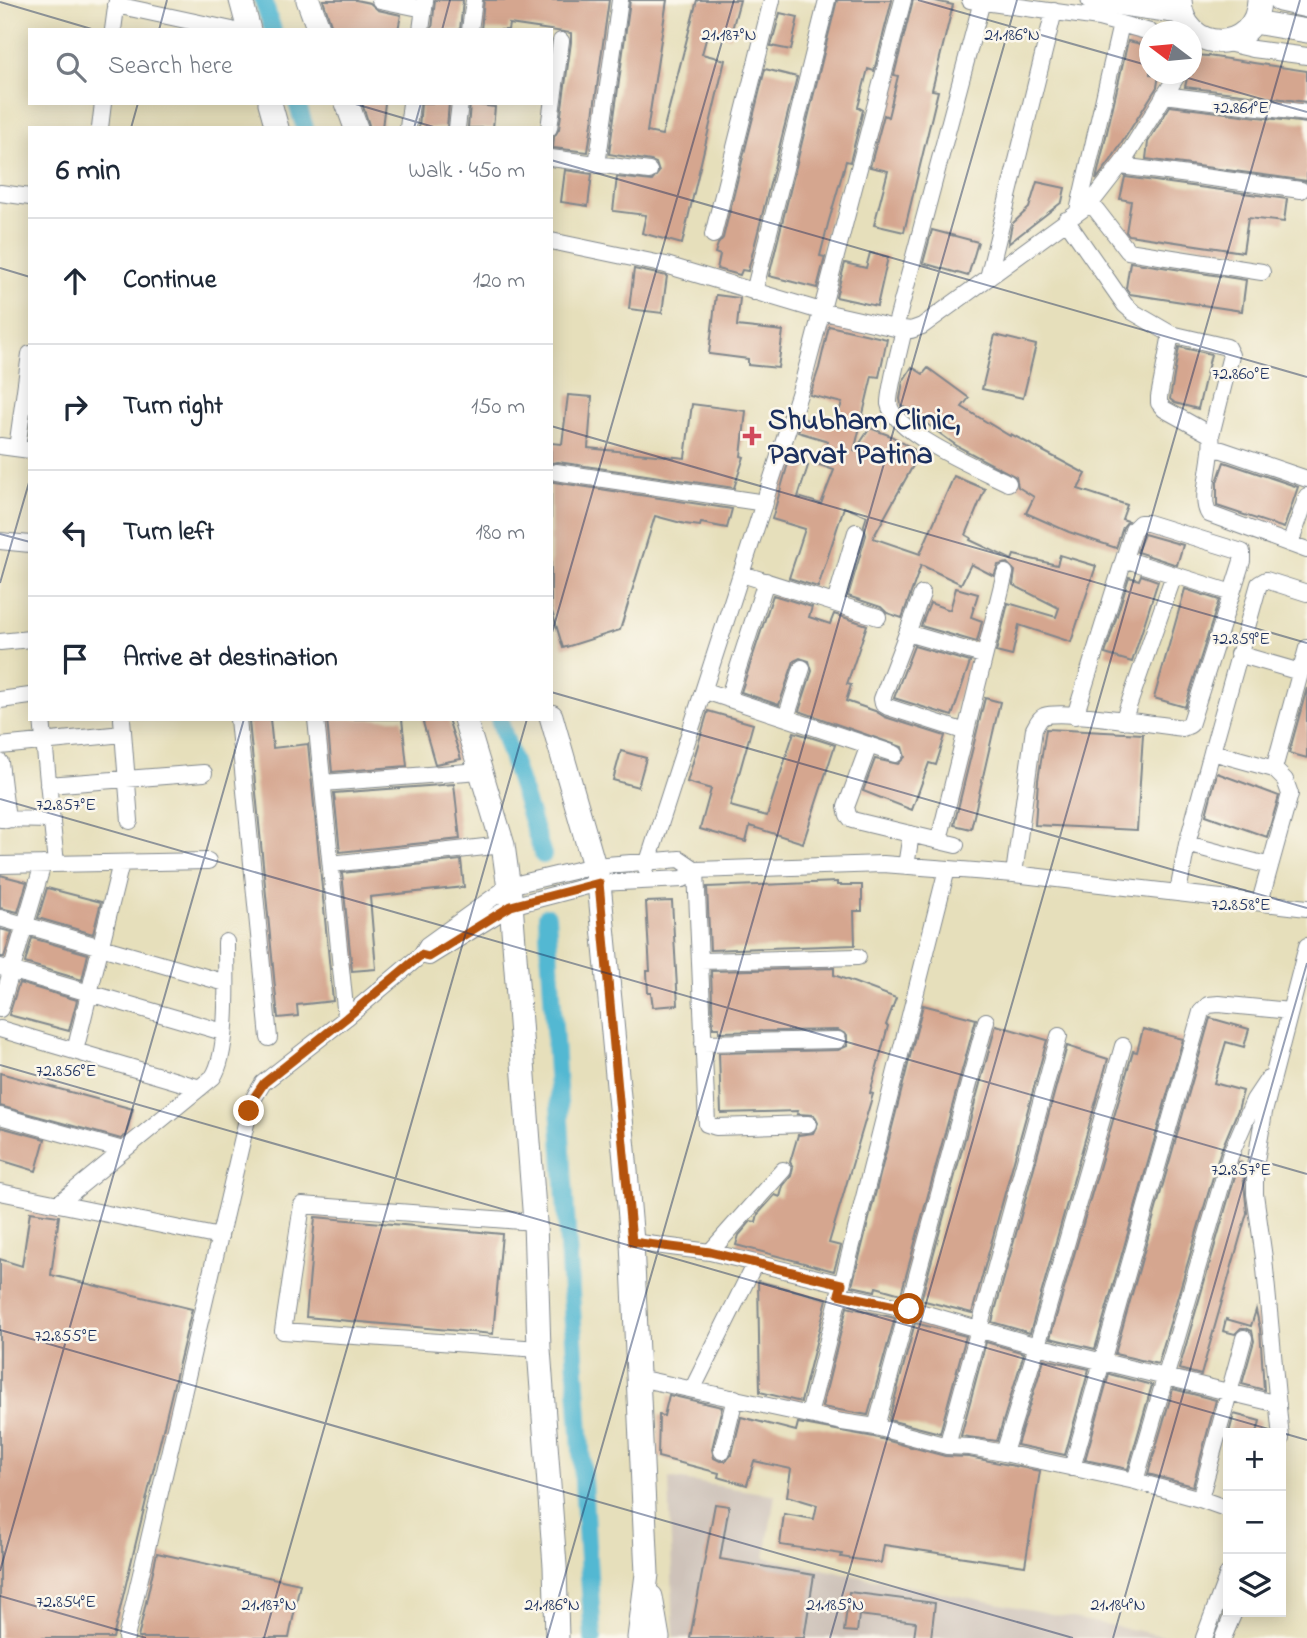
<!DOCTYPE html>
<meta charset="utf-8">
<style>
body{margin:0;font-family:"Indie Flower",sans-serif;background:#f6f6f7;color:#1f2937}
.controls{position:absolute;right:21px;bottom:21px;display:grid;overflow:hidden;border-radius:0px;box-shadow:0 4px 18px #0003}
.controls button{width:63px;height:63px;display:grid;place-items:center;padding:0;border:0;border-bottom:2px solid #e0e1e3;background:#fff;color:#1f2937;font:35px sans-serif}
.compass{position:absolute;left:1139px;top:21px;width:63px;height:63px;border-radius:50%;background:#fff;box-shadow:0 4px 18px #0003;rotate:286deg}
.stop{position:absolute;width:21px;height:21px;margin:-16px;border:5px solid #b45309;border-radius:50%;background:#fff}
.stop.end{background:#b45309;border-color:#fff;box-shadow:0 2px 7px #0008}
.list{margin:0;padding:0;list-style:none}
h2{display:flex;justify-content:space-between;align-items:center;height:91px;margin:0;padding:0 28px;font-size:30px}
h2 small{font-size:23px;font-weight:400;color:#747a83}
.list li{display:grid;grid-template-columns:46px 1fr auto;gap:21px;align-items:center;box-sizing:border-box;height:126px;padding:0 28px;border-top:2px solid #e0e1e3}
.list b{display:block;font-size:26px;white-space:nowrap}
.list em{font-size:23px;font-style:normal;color:#747a83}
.icon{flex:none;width:38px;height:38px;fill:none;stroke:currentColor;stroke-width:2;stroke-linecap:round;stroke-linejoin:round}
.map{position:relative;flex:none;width:1307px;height:1638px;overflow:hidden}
.search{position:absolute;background:#fff;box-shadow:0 4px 18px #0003;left:28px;top:28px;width:525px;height:77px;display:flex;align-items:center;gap:18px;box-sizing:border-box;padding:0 24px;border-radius:0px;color:#747a83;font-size:26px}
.panel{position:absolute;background:#fff;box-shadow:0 4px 18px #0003;left:28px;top:126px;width:525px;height:595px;border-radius:0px}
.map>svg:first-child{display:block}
.industrial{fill:#cec2b9}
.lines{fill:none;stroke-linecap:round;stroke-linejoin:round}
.canal{stroke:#53b8d2;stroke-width:18}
.building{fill:#d5a68f}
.street-casing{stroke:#80878c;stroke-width:18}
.secondary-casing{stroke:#80878c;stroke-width:25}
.street{stroke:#fff;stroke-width:16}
.secondary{stroke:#fff;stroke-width:23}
.route{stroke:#b45309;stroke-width:9}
.ticks{fill:none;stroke:#1b2f5e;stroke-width:2;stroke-opacity:0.45}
.poi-dot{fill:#d1495b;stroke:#fbf7ec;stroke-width:2.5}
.labels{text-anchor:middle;stroke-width:5;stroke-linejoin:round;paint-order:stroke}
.poi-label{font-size:30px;font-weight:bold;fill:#1b2f5e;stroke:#fbf7ec;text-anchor:start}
.ticks-label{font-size:18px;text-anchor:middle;fill:#1b2f5e;stroke:#fbf7ec;stroke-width:5;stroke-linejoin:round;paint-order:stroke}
</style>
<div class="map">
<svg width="1307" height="1638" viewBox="0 0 1307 1638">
<rect width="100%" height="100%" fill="#fbf7ec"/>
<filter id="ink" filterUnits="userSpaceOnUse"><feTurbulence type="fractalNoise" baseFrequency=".0143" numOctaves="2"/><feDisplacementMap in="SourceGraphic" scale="14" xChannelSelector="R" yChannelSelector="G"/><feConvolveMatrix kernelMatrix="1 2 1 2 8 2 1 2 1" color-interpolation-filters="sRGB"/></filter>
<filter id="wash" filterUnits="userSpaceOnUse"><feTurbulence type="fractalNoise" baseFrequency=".00686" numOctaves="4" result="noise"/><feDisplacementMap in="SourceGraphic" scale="28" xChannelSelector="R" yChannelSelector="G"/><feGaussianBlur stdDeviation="1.57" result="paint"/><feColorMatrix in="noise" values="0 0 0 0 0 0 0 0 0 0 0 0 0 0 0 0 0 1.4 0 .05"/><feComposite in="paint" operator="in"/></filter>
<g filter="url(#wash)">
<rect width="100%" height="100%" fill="#e6dfbb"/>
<path class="industrial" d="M669,1478l106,17 -10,63 410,80h-501z"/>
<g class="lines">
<path class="canal" d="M263,0l10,30
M297,103l8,25
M499,719l44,136
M547,916l46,722"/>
</g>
<g id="blocks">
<path class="building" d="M323,0h33l14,3 8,7 23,5 -3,15h-65z
M435,0h28l-3,30h-28z
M484,0h125l-21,152 -35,-4 1,-11 5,-8 12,-87v-9l-62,-9 -1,6h-27z
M630,0h37l-20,132 15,3 35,-135h43l-10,37 -22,-5 -6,22 23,6 -43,184 -40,-11 4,-18 -33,-4 4,-34 35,4 7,-9 -3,-9 -5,-2 -42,-7z
M837,0h55l-18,71 -6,-2 -10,38 5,3 -13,52 -4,-1 -18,63 -8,32 5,1 -8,31 -48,-12z
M913,0h18l22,5 -21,85 6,1 -34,141 -30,-7 14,-54 -18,-4 14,-52 4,2 10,-41 -4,-1z
M780,13l18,4 -7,33 -20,-4z
M1128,41l22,5v28l9,1 -2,12 -46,73 -15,20z
M1192,55l16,1 99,15v31l-122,-15 3,-13h4z
M765,69l32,8 -49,194 -6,-1 -2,5 -23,-6 3,-14 -5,-2 3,-9 5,-6z
M362,103h23l-3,25h-12z
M421,103h28l-2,25h-28z
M470,104l25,3 -2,21h-25z
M1170,106l137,17v58l-161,-22 2,-17z
M565,170l27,4 -4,32 -27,-4z
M1125,177l162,22 -3,23 -36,-4 -5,34 -114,-17 -3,-3 5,-31 -11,-2z
M1037,182l28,6 -3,14 -54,42 4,-20 17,-16z
M932,230l46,12 -10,34 -45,-13z
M870,253l18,4 -11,49 -41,-9 9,-34 21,5z
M1130,262l116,18 -4,31 -112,-17 -4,-6z
M634,269l33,7 -5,37 -33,-4z
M716,295l24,3 -3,28 46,5 -5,37 -30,-3v-6l-39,-5z
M829,326l58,13 -8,38 -7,-1 -18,76 16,-24 21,8 29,17 -47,85 47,16 34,-78 31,13 -19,46 5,3 -1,2 42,20 2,-5 43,10 3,-10 36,11 -25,76 -52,-17 -7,31 -16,-4 12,-49 48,14 3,-9 -46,-23 2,-14 -8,-8 -9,2 -4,11 -23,-12 -10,20 -40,-19 -19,53 -15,-5 -6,-6 -33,-11 18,-61 -2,-10 3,-9 -23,-9 -26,80 -29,-9 16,-49 -33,-10 17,-59 19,6 -10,31 23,7 13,-34 -15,-5 9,-24 -30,-9 4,-14 31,10 9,-25 -32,-8 9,-27z
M995,335l41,10 -13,53 -41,-9z
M1179,347l32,7 -13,55 -23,-6 -5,-4z
M912,367l11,7 5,-6 41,30 -7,9 48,29 1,-2 13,7 62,33 -8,15 49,16 -5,14 6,2 -5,6 -7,21 -47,-16 -43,-19 8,-16 -16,-10 -2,-10 -59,-31 -56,-41 -1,-6 3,-18z
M568,395l24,2 -4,51 97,10 7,-54 54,7 -5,45 3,1 -10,31 -176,-26 -7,1v-20l11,1z
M1224,462l74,25 -14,41 -67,-22v-24z
M551,481l3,1 178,27 -5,19 -26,-5 -1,3 -15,-2 -30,-8 -35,114 -57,18 -12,-40z
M1144,534l39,11 -6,20 -40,-13z
M1141,575l17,6 -26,81 -27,-8 24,-77 10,3z
M956,588l22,6 -7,23 11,4 -5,21 -56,-16 9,-23 20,7z
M1185,589l34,11 -34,107 -31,-9z
M773,595l39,12 -3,10 21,7 4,-10 33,11 -20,59 4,1 -5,16 29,10 10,6 60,19 -9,29 -7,-2 -17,47 -49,-19 12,-32 23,5 7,-7 -3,-10 -103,-36 13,-40 -3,-10 -9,-3 -6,3 -15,44 -38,-13z
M914,646l56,16 -18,54 -58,-18z
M1307,688v70l-18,-5z
M985,698l15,4 -29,127 -17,-4z
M708,711l45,13 -23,82 37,10 27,-84 41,13 -32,98 -53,-17 -4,16 -46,-13 11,-40 -24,-7z
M270,719l3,29 35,-4 25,257 -36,4 1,11 -20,2 -29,-297z
M327,719h75l5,47 -75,6z
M422,719h26l13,40 -26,5z
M1046,729l97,5 -6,96 -102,-5 3,-45z
M621,751l25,7 -8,29 -25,-7z
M1217,773l62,23 -12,41 -61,-22z
M454,784l6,55 -120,13 -6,-59z
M461,860l3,27 -94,10 6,72 -24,2 -10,-98z
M0,875l27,7 -9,30 -18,-4z
M837,882v3h25v26h-8l1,34 -145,5 -3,-63z
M47,888l54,14 -8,32 -55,-16z
M672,901l6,104 -25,2 -2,-14h-3l-1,-22h3l-4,-69z
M0,929l12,3 -8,25h-4z
M32,938l56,16 -6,26 -57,-17z
M834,968v7l62,23 -10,27 2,1 -18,67 3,1 -44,149 12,3 -7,25 -98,-26 3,-10 12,-14 5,1 2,-8 17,-19 5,2 3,-11 8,-10 2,-9 -3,-5 8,-27 15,-2 5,-10 -4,-8 -17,-1 1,-3 -77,2 -2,-60 119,-3 9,-4v-11l-9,-5 -119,2v-4h-6l-2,-57z
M19,983l58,17 -8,31 -60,-16z
M923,1005l53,14 -75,275 -25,-7 -1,4 -23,-5z
M1210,1018l39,11 -5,18 -18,-5 -12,41 29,8 -5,19 -18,43 -62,211 -43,-10z
M996,1025l51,15 -75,273 -51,-13z
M1143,1029l40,10 -88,310 -45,-11 83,-287 4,1z
M1067,1046l41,13 -78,274 -38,-11z
M0,1073l133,36 -7,26 -5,4 -121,-33z
M0,1127l45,12 -9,32 -36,-11z
M1239,1162l3,1 5,50 -46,162 -22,-6z
M30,1212l29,4 -8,59 141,34 -79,329h-113v-379l22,7z
M315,1217l187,17 -9,100 -187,-17z
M758,1281l69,18 -26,103 -41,-10z
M847,1307l48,11 -27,97 -46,-8z
M1256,1310l4,19 4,61 -22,-6 12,-43 -2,-10 -6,-3h-5l-6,6 -12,-3 3,-12 25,7z
M915,1323l51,13 -26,97 -51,-13z
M986,1342l38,11 -27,88 -36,-5z
M1044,1359l45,10 -24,86 -48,-10z
M1109,1374l43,11 -24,84 -43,-9z
M1173,1389l43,11 -23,86 -45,-12z
M669,1395l53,12 -10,42 2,9 6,3h6l6,-7 9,-37 55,14 2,-8 76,14 71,19 24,1 71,14 -15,95 -141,-21 -3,18 -40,-6 1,-3 -62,-9 4,-31 30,5 3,-14 -30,-9 4,-27 -37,-8 -7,24 -29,-8 1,-4 -61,-16 1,-42 5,1z
M1234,1414l26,7 -3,12h-28z
M715,1504l14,2 -9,53 94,16 -10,63h-114z
M157,1553l143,31 -11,54h-151z
M849,1592l86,11 -4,35h-17l2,-16 -57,-7 -2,17 -13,-1z"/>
</g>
</g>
<g filter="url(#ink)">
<use href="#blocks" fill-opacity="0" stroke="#80878c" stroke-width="2"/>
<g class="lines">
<defs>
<path id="street" d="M380,0l44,9
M970,0l129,18 51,14
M116,5l116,25
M113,30l4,-30
M421,30l4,-29
M470,30l4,-30
M1223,42l30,7 54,7
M1164,95l143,18
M100,128l3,-25
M408,128l3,-25
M457,128l3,-25
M549,128l12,-87
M551,158l98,13
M597,165l23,-165
M1121,166l180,24
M0,193l30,4
M1091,203l37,48 134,21
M1078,211l43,-187
M1066,220l59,85 8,7 38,22 -12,63v6l5,6 47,26c4,22 -13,63 -2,79l98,36
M713,235l59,-235
M551,241l115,24 158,47 71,16 16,2 11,-4 169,-123 32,-41 55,-88
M988,278l66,-267
M754,292l73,-292
M895,328l87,-327
M904,329c-3,15 -16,63 -15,75 5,29 93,66 119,79
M1171,334l56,13 4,8 -20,80
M0,446l30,4
M17,448l13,-94
M1213,449l9,1 85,29
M556,472l209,31
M0,541l30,3
M1290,544l17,-48
M1124,559l108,34
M742,574l136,43
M922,594l-40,105 1,5 5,3 78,25
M835,603l21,-71
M907,633l76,22
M0,642l30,-3
M1238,654l62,18
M705,691l190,63
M728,699l38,-118
M0,700l30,-4
M786,718l16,-50
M42,719l14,145
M122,719l8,102
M238,719l31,319
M316,719l30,299
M1123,721l51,-146
M869,745l-23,62 2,8 4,5 104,25
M0,746l123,-12
M1212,752l47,-168 7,-4 41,13
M0,762l7,58
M323,783l157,-12
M48,785l156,-12
M0,819l52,1
M939,840l66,-267
M1187,844l83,22
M331,864l172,-19
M0,865l208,-4
M906,866l5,-32
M646,868l157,-486 100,-382
M696,870l-16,-11 -86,7 -85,20 -82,59 -6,10 8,2 82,-51 88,-23 84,-4 13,-9 187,-6 131,10 293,34
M696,870l11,254 9,3 92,-3
M1014,874l20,-145c3,-5 5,-11 10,-13 19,-7 114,9 139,12l7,-3 52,-164v-9l-94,-29h-8l-7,7 -58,186
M1178,892l9,-48 25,-92 62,17 33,-121
M1260,902l30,-108 -5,-14 -11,-11
M0,918l226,65
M700,961l158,-4
M0,967l223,65
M0,1009l43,-145
M0,1029l200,59
M703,1043l135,-3
M75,1051l46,-188
M0,1116l123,34
M0,1192l220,45
M58,1204l155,-127c17,-26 13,-102 13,-135
M535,1222l-233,-17 -19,126 256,18
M632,1242l78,10 132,32
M710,1252l73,-82
M839,1294l70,15 128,37 241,58
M638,1378l204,44 34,5 71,19 23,1 34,6 131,28 65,18 28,10
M693,1388l62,-125
M809,1415l138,-546
M876,1427l110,-406
M1281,1439l-17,-181 -9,-64v-27l9,-55 43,-166
M947,1446l112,-410
M722,1451l13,-53
M1004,1453l33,-107 86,-300
M1072,1468l129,-456 7,-7 11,-1 71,7
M1135,1481l95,-325 24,-56 14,-21
M1200,1499l44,-161
M126,1638l123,-527 6,-15 8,-13 83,-65 75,-63
M1204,1638l24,-64
M1223,1638l11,-26"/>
<path id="secondary" d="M241,0l8,30
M308,0l11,30
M1093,0l88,12
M1180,0c2,55 77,55 79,0
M1280,0l27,6
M1254,22l53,9
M270,103l7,25
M347,103l9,25
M551,716l48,167 27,288 6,71 15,332 -8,64
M465,719l38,126 8,58 24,319 4,127 16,217 2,72
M651,1597l7,41"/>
</defs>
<use href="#street" class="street-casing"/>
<use href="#secondary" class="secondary-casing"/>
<use href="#street" class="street"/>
<use href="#secondary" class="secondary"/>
</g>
</g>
<g class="lines" filter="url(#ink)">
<path class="route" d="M249,1111l6,-15 9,-13 82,-65 75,-63 8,2 82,-51 88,-23 33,359 78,10 132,32 -3,10 70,15"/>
</g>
<path class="ticks" d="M918,0l232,66M0,2l95,28M159,30l8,-30M442,30l8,-30M1174,74l133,38M352,103l85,25M131,128l7,-25M414,128l7,-25M551,160l756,217M0,268l30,9M551,426l756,217M0,534l30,8M0,583l30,-104M551,636l183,-636M551,692l756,216M0,799l1307,375M0,1065l1307,375M0,1330l1073,308M0,1571l244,-852M0,1596l146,42M264,1638l263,-919M547,1638l470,-1638M830,1638l470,-1638M1113,1638l194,-675"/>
<path class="poi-dot" d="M748.5 425.5h7v7h7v7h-7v7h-7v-7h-7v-7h7z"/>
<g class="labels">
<g class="poi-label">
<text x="768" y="429">Shubham Clinic,<tspan x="768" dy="34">Parvat Patina</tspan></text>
</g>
</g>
<g class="ticks-label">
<text x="729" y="40">21.187°N</text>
<text x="1012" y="40">21.186°N</text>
<text x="1241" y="113">72.861°E</text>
<text x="1241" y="379">72.860°E</text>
<text x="1241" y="644">72.859°E</text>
<text x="66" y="810">72.857°E</text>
<text x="1241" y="910">72.858°E</text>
<text x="66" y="1076">72.856°E</text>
<text x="1241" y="1175">72.857°E</text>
<text x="66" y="1341">72.855°E</text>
<text x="66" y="1607">72.854°E</text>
<text x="269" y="1610">21.187°N</text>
<text x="552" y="1610">21.186°N</text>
<text x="835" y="1610">21.185°N</text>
<text x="1118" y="1610">21.184°N</text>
</g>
</svg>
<div class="controls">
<button>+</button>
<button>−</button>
<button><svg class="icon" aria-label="layers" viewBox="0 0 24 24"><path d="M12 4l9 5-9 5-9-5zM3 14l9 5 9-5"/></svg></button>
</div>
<svg class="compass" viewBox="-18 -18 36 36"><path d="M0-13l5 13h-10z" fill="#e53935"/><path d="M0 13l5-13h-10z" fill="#747a83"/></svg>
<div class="stop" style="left:909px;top:1309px"></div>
<div class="stop end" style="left:249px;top:1111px"></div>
<div class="search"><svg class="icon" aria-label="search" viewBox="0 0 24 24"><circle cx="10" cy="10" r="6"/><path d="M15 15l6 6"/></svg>Search here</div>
<section class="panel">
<h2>6 min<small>Walk · 450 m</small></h2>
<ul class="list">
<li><svg class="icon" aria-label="ahead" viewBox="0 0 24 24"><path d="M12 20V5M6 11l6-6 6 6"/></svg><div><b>Continue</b></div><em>120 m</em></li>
<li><svg class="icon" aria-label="right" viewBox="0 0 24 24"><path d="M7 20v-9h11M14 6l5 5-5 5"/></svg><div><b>Turn right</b></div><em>150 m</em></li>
<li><svg class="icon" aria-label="left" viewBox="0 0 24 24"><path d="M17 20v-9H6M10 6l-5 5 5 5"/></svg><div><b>Turn left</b></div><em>180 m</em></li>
<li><svg class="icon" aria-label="arrive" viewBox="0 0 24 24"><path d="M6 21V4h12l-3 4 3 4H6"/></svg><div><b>Arrive at destination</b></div></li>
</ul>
</section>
</div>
